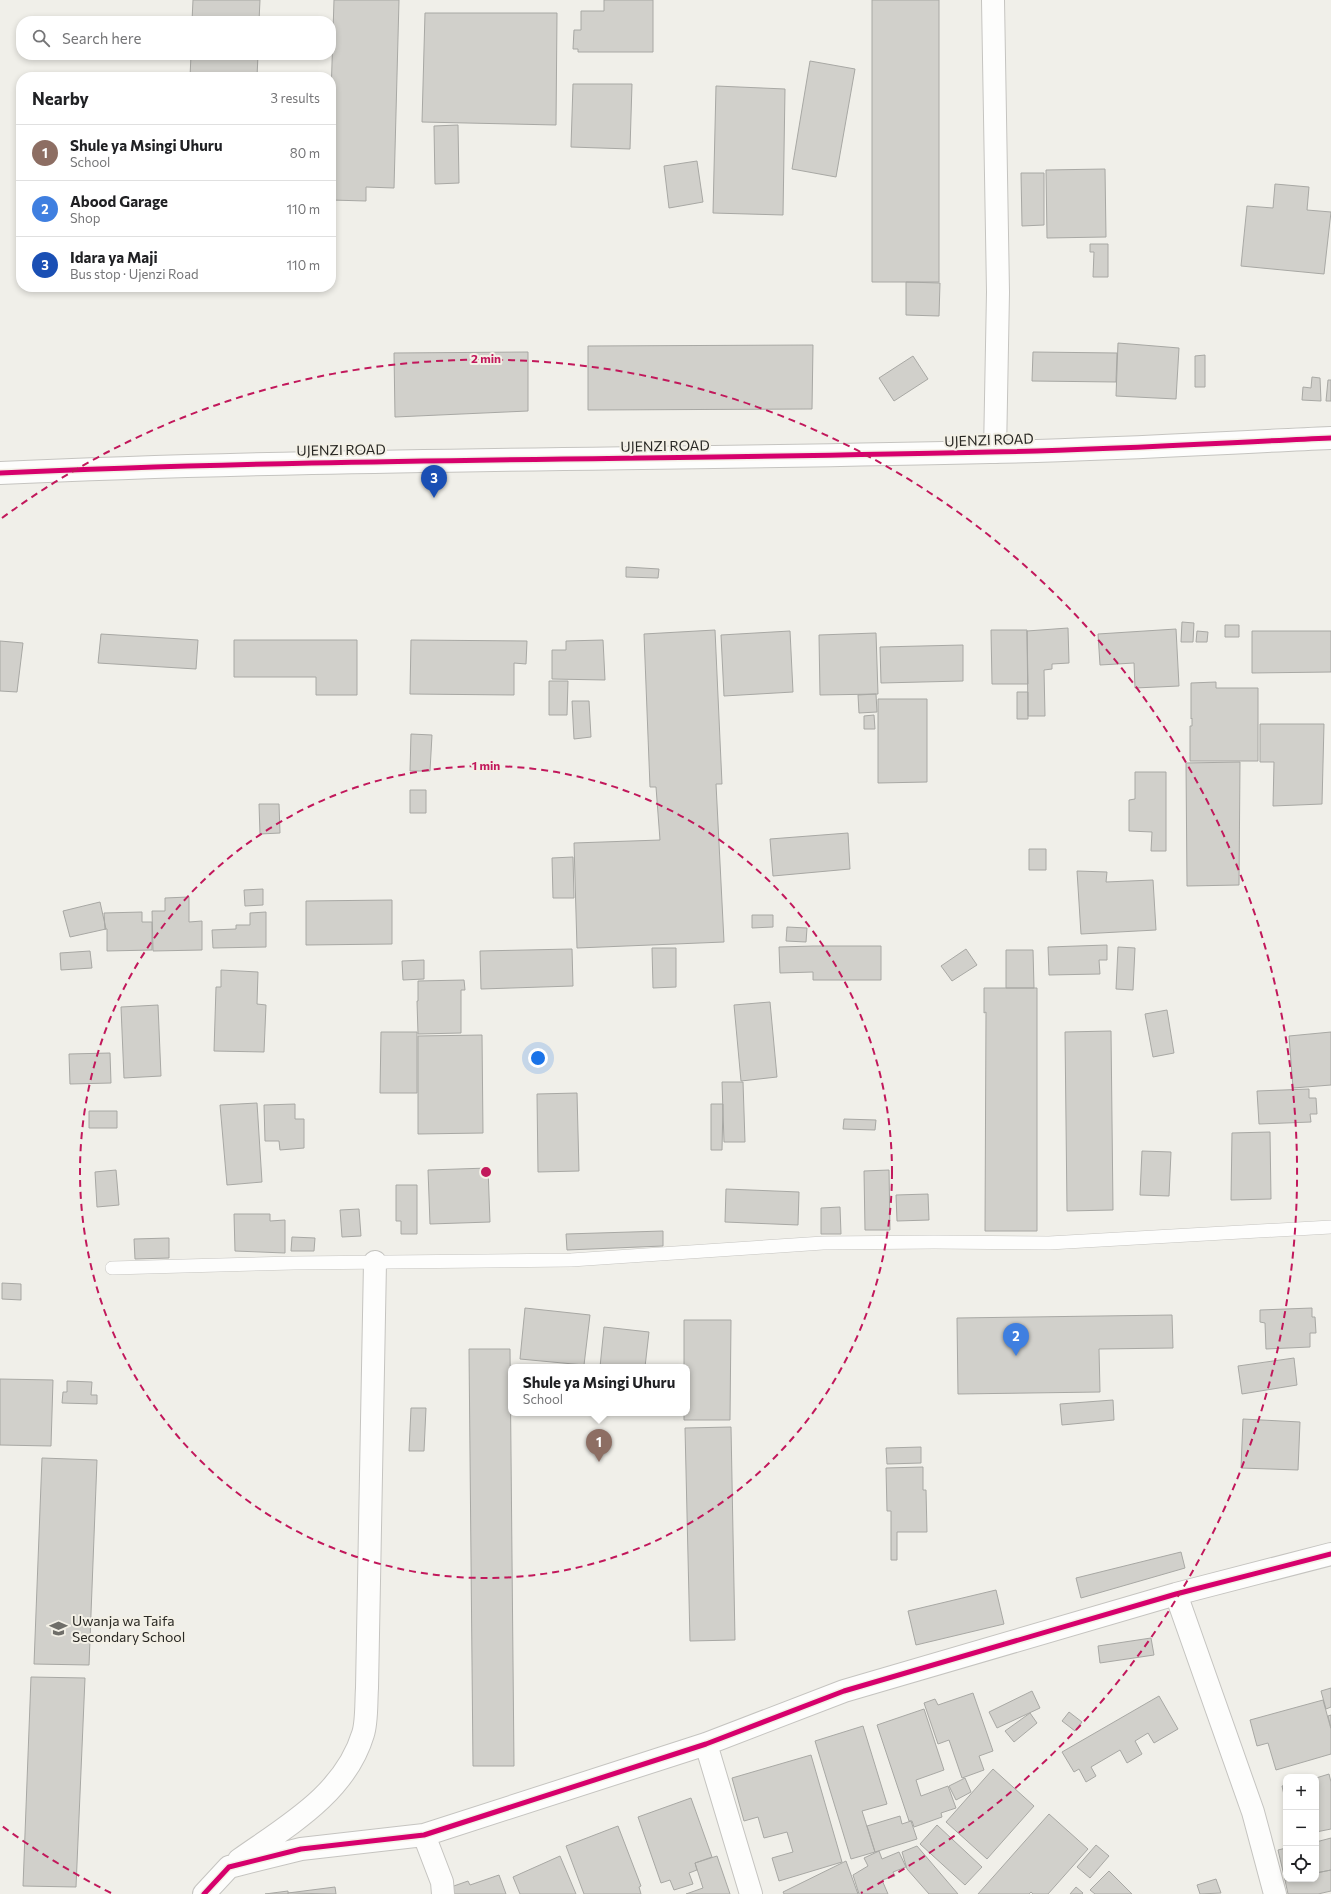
<!DOCTYPE html>
<meta charset="utf-8">
<style>
body{margin:0;font-family:Commissioner,sans-serif;background:#f6f6f6;color:#202124}
.controls{position:absolute;right:12px;bottom:12px;display:grid;overflow:hidden;border-radius:8px;box-shadow:0 2px 6px #0003}
.controls button{width:36px;height:36px;display:grid;place-items:center;padding:0;border:0;border-bottom:1px solid #e0e0e0;background:#fff;color:#202124;font:20px sans-serif}
.you{position:absolute;left:538px;top:1058px;width:14px;height:14px;margin:-10px;border:3px solid #fff;border-radius:50%;background:#1a73e8;box-shadow:0 0 0 6px #1a73e833}
.badge{display:grid;place-items:center;width:26px;height:26px;border-radius:50%;background:#ea580c;color:#fff;font-size:13px;font-weight:700}
.pin{position:absolute;translate:-50% -33px;filter:drop-shadow(0 1px 2px #0008)}
.pin::after{content:'';position:absolute;top:21px;width:14px;height:12px;background:inherit;clip-path:polygon(0 0,100% 0,50% 100%)}
.popup{position:absolute;left:508px;top:1364px;width:182px;height:52px;box-sizing:border-box;display:grid;place-content:center;border-radius:8px;background:#fff;filter:drop-shadow(0 1px 3px #0005);font-size:13px;white-space:nowrap;color:#757577}
.popup b{font-size:15px;color:#202124}
.popup::after{content:'';position:absolute;left:50%;top:100%;margin-left:-8px;border:8px solid transparent;border-top-color:#fff}
.list{margin:0;padding:0;list-style:none}
h2{display:flex;justify-content:space-between;align-items:center;height:52px;margin:0;padding:0 16px;font-size:17px}
h2 small{font-size:13px;font-weight:400;color:#757577}
.list li{display:grid;grid-template-columns:26px 1fr auto;gap:12px;align-items:center;box-sizing:border-box;height:56px;padding:0 16px;border-top:1px solid #e0e0e0}
.list b{display:block;font-size:15px;white-space:nowrap}
.list p{margin:0;font-size:13px;white-space:nowrap;color:#757577}
.list em{font-size:13px;font-style:normal;color:#757577}
.icon{flex:none;width:22px;height:22px;fill:none;stroke:currentColor;stroke-width:2;stroke-linecap:round;stroke-linejoin:round}
.map{position:relative;flex:none;width:1331px;height:1894px;overflow:hidden}
.search{position:absolute;background:#fff;box-shadow:0 2px 6px #0003;left:16px;top:16px;width:320px;height:44px;display:flex;align-items:center;gap:10px;box-sizing:border-box;padding:0 14px;border-radius:16px;color:#757577;font-size:15px}
.panel{position:absolute;background:#fff;box-shadow:0 2px 6px #0003;left:16px;top:72px;width:320px;height:220px;border-radius:16px}
.map>svg:first-child{display:block}
.building{fill:#d1d0cb;stroke:#a8a8a4}
.lines{fill:none;stroke-linecap:round;stroke-linejoin:round}
.lane-casing{stroke:#c5c4c0;stroke-width:14}
.street-casing{stroke:#c5c4c0;stroke-width:24}
.secondary-casing{stroke:#c5c4c0;stroke-width:24}
.lane{stroke:#fdfdfc;stroke-width:13}
.street{stroke:#fdfdfc;stroke-width:22}
.secondary{stroke:#fdfdfc;stroke-width:22}
.cycleway-casing{stroke:#f3f0e6;stroke-width:8}
.cycleway{stroke:#d6006c;stroke-width:5}
.ring{fill:none;stroke:#c2185b;stroke-width:2;stroke-dasharray:7 5}
.labels{text-anchor:middle;stroke-width:4;stroke-linejoin:round;paint-order:stroke}
.street-label{font-size:14px;fill:#292824;stroke:#f3f0e6}
.poi-label{font-size:14px;fill:#292824;stroke:#f3f0e6;text-anchor:start}
.centre{fill:#c2185b;stroke:#f3f0e6;stroke-width:2}
.ring-label{font-size:12px;text-anchor:middle;font-weight:bold;fill:#c2185b;stroke:#f3f0e6;stroke-width:4;stroke-linejoin:round;paint-order:stroke}
</style>
<div class="map">
<svg width="1331" height="1894" viewBox="0 0 1331 1894">
<rect width="100%" height="100%" fill="#f0efe9"/>
<path class="building" d="M193,0h67l-1,21h-67z
M334,0h65l-5,188 -28,-1v14l-35,-1v-105z
M604,0h49v52h-75v-3h-5l1,-19h7v-19h23z
M872,0h67v282h-67z
M425,13h132l-1,112 -134,-3z
M191,55h67l-1,22h-67z
M810,61l45,8 -19,108 -44,-8z
M573,84h59l-2,65 -59,-2z
M716,86l69,3 -2,126 -70,-2z
M458,125l1,58 -24,1 -1,-58z
M697,161l6,41 -34,6 -5,-42z
M1105,169l1,68 -59,1 -1,-68z
M1021,173h23v52l-22,1z
M1275,184l34,3 -2,23 24,2 -7,62 -83,-8 6,-60 26,2z
M1090,244h18v33h-15l1,-25h-4z
M906,282l34,1 -1,33 -33,-1z
M1118,343l61,5 -3,51 -60,-3z
M813,345l-1,64 -224,1v-64z
M528,352v59l-133,6 -1,-64z
M1033,352l84,1 -1,29 -84,-1z
M1205,355v32h-10v-31z
M913,356l15,23 -34,22 -15,-23z
M1312,377l8,1 1,23 -19,-1 1,-13 8,1z
M1328,380h3v21h-5z
M626,567l33,2 -1,9 -32,-1z
M1182,622l12,1 -1,19h-12z
M1225,625h14v12h-14z
M1068,628l1,35 -17,1v5l-8,1 1,46h-17l-1,-85z
M1176,629l3,57 -44,2 -1,-25 -34,2 -2,-31z
M715,630l7,154h-6l8,158 -147,6 -3,-105 86,-3 -4,-53h-6l-6,-153z
M991,630h36l1,54h-36z
M790,631l3,61 -69,4 -3,-61z
M1197,631l11,1 -1,10h-11z
M1252,631h79v41l-79,1z
M876,633l2,61 -58,1 -1,-60z
M101,634l97,6 -2,29 -98,-6z
M234,640h123v55h-41v-18h-82z
M411,640l116,1 -1,23 -12,-1v32l-104,-1z
M603,640l2,40 -53,-1v-29h14v-9z
M0,641l23,2 -6,49 -17,-1z
M963,645v36l-82,2 -1,-36z
M549,681h19l-1,34h-18z
M1216,682v6h42v73h-68v-35h2v-8l-1,1v-36z
M1017,692h11v27h-11z
M876,694l1,18 -18,1 -1,-18z
M878,699h49v83l-49,1z
M572,701h17l2,36 -17,2z
M874,715l1,14h-11v-13z
M1260,724h64l-2,80 -49,2 1,-44h-14z
M411,734l21,1 -2,36h-20z
M1240,762l-1,123 -52,1 -1,-123z
M1135,772h31v79h-15l1,-19 -23,-1v-31l6,-1z
M410,790h16v23h-16z
M259,804h20l1,29 -20,1z
M848,833l2,36 -77,7 -3,-37z
M1029,849h17v21h-17z
M573,857l1,41h-21l-1,-40z
M1077,871l30,1 -1,10 47,-2 3,50 -75,4z
M263,889v16l-18,1 -1,-16z
M189,897v25l13,-1v29l-49,1 -1,-40h13v-13z
M392,900v44l-86,1v-44z
M100,902l6,27 -36,8 -7,-26z
M142,912v10h10v28l-45,1v-22h-2l-1,-16z
M266,912v35l-53,1 -1,-18 24,-1v-4h14v-12z
M752,915h21v12l-21,1z
M787,927l20,1 -1,14 -20,-1z
M1107,945v15h-8l1,14 -51,1 -1,-28z
M813,946h68v34h-68v-8l-33,1 -1,-26z
M1118,947l17,1 -2,42 -17,-1z
M652,948h24v39l-23,1z
M572,949l1,37 -92,3 -1,-38z
M966,949l11,16 -25,16 -11,-15z
M1006,950h27l1,38h-28z
M90,951l2,17 -31,2 -1,-17z
M424,960v19l-21,1 -1,-19z
M221,970l37,2 -1,32 9,1 -2,47 -50,-1 2,-64h5z
M464,980l1,10h-4v43l-43,1 -1,-33h1v-20z
M984,988h53v243h-52l1,-219 -2,1z
M770,1002l7,75 -36,4 -7,-76z
M158,1005l3,71 -37,2 -3,-71z
M1167,1010l7,43 -21,4 -8,-43z
M1111,1031l2,179 -46,1 -2,-179z
M381,1032h36v61h-37z
M1331,1032v53l-38,3 -4,-52z
M482,1035l1,98 -65,1v-98z
M110,1053l1,30 -41,1 -1,-30z
M722,1082h21l2,60h-21z
M1309,1089v9h7l1,16h-7l1,8 -52,2 -2,-33z
M577,1093l2,78 -41,1 -1,-78z
M257,1103l5,79 -35,3 -7,-80z
M295,1104v15h9v29l-24,2 -1,-9h-14l-1,-36z
M711,1104h12l-1,46h-11z
M89,1111h28v17h-28z
M844,1119l32,1 -1,10 -32,-1z
M1270,1132l1,67 -40,1 1,-67z
M1142,1151l29,1 -2,44 -29,-1z
M488,1168l2,54 -60,2 -2,-54z
M116,1170l3,35 -22,2 -2,-35z
M889,1170l1,60h-25l-1,-59z
M396,1185h21v49h-16v-13h-5z
M726,1189l73,3 -1,33 -73,-3z
M928,1194l1,26 -32,1 -1,-26z
M840,1207l1,27h-20v-26z
M359,1209l2,27 -19,1 -2,-27z
M234,1214h36v7l15,-1v33l-50,-2z
M663,1231v15l-96,4 -1,-16z
M292,1237l23,1 -1,13h-23z
M169,1238v20l-34,1 -1,-20z
M2,1283l19,1v16l-19,-1z
M525,1308l65,7 -6,50 -64,-6z
M1312,1308v9h3l1,16h-6v14l-44,2 -1,-26 -5,-1v-12z
M1172,1315l1,33 -74,1 1,43 -142,2 -1,-76z
M684,1320h47l-1,100h-46v-7h3v-46h-3z
M604,1327l45,5 -4,35h-45z
M469,1349h41l4,417h-41z
M1294,1358l3,27 -55,9 -4,-28z
M0,1379l53,1 -2,66 -51,-1z
M67,1381l25,1 -1,13h6v9l-35,-1 1,-11h4z
M1113,1400l1,20 -52,5 -2,-21z
M411,1408h15l-2,43h-15z
M1243,1419l57,3 -2,48 -57,-2z
M731,1427l4,213 -45,1 -5,-213z
M921,1447v16l-34,1 -1,-16z
M42,1458l55,2 -8,205 -55,-1z
M923,1467v23h3l1,42h-30v28h-6v-49h-4l-1,-43z
M1181,1552l4,16 -104,30 -5,-20z
M996,1590l8,34 -88,21 -8,-34z
M1151,1638l3,17 -54,8 -2,-17z
M31,1677l54,1 -9,209 -53,-1z
M1331,1688v19l-5,2 -5,-18z
M1032,1691l8,17 -43,20 -8,-16z
M973,1693l20,58 -14,5 5,14 -22,8 -13,-38 -11,4 -14,-41 11,-4 3,6z
M1159,1696l19,33 -24,14 -6,-10 -13,8 7,13 -15,9 -7,-13 -29,17 5,9 -10,6 -7,-13 -5,3 -12,-20z
M1323,1700l8,29v25l-55,16 -8,-27 -11,3 -7,-26z
M924,1709l20,61 -28,10 5,16 27,-10 8,22 -15,5 1,4 -28,10 -2,-6h-3l-32,-96z
M1069,1712l13,10 -7,9 -13,-10z
M1030,1713l7,10 -23,19 -9,-11z
M1331,1715v13l-3,-12z
M863,1726l24,78 -25,7 13,41 -24,7 -36,-118z
M811,1755l31,107 -63,19 -7,-23 21,-6 -6,-20 -23,6 -6,-21 -14,4 -12,-43z
M993,1769l41,37 -47,53 -41,-37z
M1329,1774l2,8v47l-15,3v-54z
M965,1778l6,14 -15,8 -7,-14z
M1286,1785v19l-4,-18z
M691,1798l21,59 -17,6 2,7 -8,3 4,11 -19,6 -4,-10 -9,3 -23,-66z
M1049,1814l39,35 -40,45h-15l-2,-2 -2,2h-51z
M900,1816l2,8 9,-3 6,18 -42,13 -8,-26z
M937,1825l45,42 -17,18 -45,-41z
M618,1826l23,60 -2,1 2,7h-57l-18,-48z
M1331,1838v32l-15,3v-31z
M1096,1845l13,11 -19,22 -13,-11z
M917,1846l41,48h-29l-22,-25 -5,-17z
M1286,1848v31h4l-5,1 -7,-30z
M879,1851l3,8 17,-7 7,15 -13,5 2,4 -13,4 6,14h-29l-6,-19 15,-9 -4,-8z
M560,1856l16,38h-56l-7,-17z
M717,1856l13,38h-44l17,-6 -8,-25z
M846,1861l12,33h-74l-1,-2z
M1331,1870v21l-13,3h-30l-3,-14 31,-1v-6z
M1109,1871l23,23h-37l-5,-4z
M499,1875l7,19h-57l2,-7 17,-6 2,4z
M1216,1879l5,14 -21,1 -3,-9z
M335,1887l1,7 -48,-1z
M1076,1887l7,6 -1,1h-12z
M288,1891v3h-23z"/>
<g class="lines">
<defs>
<path id="lane" d="M112,1268l182,-5 277,-3 252,-17 111,-1 115,1 282,-16"/>
<path id="street" d="M993,0l5,292 -3,160
M1176,1594l77,218 22,82
M706,1744l45,150
M424,1835l18,47 1,12
M239,1860c48,-34 106,-66 124,-126 4,-12 3,-32 4,-46l8,-426
M204,1894l25,-27 72,-18 123,-14 282,-91 138,-53 332,-97 155,-40"/>
<path id="secondary" d="M0,473c330,-15 660,-13 990,-21 114,-2 227,-9 341,-14"/>
</defs>
<use href="#lane" class="lane-casing"/>
<use href="#street" class="street-casing"/>
<use href="#secondary" class="secondary-casing"/>
<use href="#lane" class="lane"/>
<use href="#street" class="street"/>
<use href="#secondary" class="secondary"/>
<defs>
<path id="cycleway" d="M0,473c330,-15 660,-13 990,-21 114,-2 227,-9 341,-14
M204,1894l25,-27 72,-18 123,-14 282,-91 138,-53 332,-97 155,-40"/>
</defs>
<use href="#cycleway" class="cycleway-casing"/>
<use href="#cycleway" class="cycleway"/>
</g>
<g class="ring">
<circle cx="486" cy="1172" r="406"/>
<path d="M111 1893A813 813 0 0 1 2 1826M2 518A813 813 0 1 1 861 1893"/>
</g>
<defs>
<symbol id="school-bare" viewBox="-9 -9 18 18"><path d="M0-5L7-2L0 1L-7-2ZM-4 1L0 2.5L4 1V4Q0 6-4 4Z" fill="#6f6e69" stroke="#f3f0e6" stroke-width="2.5" paint-order="stroke"/></symbol>
</defs>
<g fill-rule="evenodd">
<use href="#school-bare" x="46" y="1616" width="25" height="25"/>
</g>
<g class="labels">
<g class="street-label">
<text transform="translate(989 440) rotate(-2)" y="5">UJENZI ROAD</text>
<text transform="translate(665 446) rotate(-1)" y="5">UJENZI ROAD</text>
<text transform="translate(341 450) rotate(-1)" y="5">UJENZI ROAD</text>
</g>
<g class="poi-label">
<text x="72" y="1626">Uwanja wa Taifa<tspan x="72" dy="16">Secondary School</tspan></text>
</g>
</g>
<circle cx="486" cy="1172" r="6" class="centre"/>
<g class="ring-label">
<text x="486" y="363">2 min</text>
<text x="486" y="770">1 min</text>
</g>
</svg>
<div class="controls">
<button>+</button>
<button>−</button>
<button><svg class="icon" aria-label="locate" viewBox="0 0 24 24"><circle cx="12" cy="12" r="6"/><path d="M12 2v4M12 18v4M2 12h4M18 12h4"/></svg></button>
</div>
<div class="you"></div>
<div class="pin badge" style="left:599px;top:1462px;background:#8d6e63">1</div>
<div class="popup"><b>Shule ya Msingi Uhuru</b>School</div>
<div class="pin badge" style="left:1016px;top:1356px;background:#3f7fe0">2</div>
<div class="pin badge" style="left:434px;top:498px;background:#1a4fb4">3</div>
<div class="search"><svg class="icon" aria-label="search" viewBox="0 0 24 24"><circle cx="10" cy="10" r="6"/><path d="M15 15l6 6"/></svg>Search here</div>
<section class="panel">
<h2>Nearby<small>3 results</small></h2>
<ul class="list">
<li><span class="badge" style="background:#8d6e63">1</span><div><b>Shule ya Msingi Uhuru</b><p>School</p></div><em>80 m</em></li>
<li><span class="badge" style="background:#3f7fe0">2</span><div><b>Abood Garage</b><p>Shop</p></div><em>110 m</em></li>
<li><span class="badge" style="background:#1a4fb4">3</span><div><b>Idara ya Maji</b><p>Bus stop · Ujenzi Road</p></div><em>110 m</em></li>
</ul>
</section>
</div>
